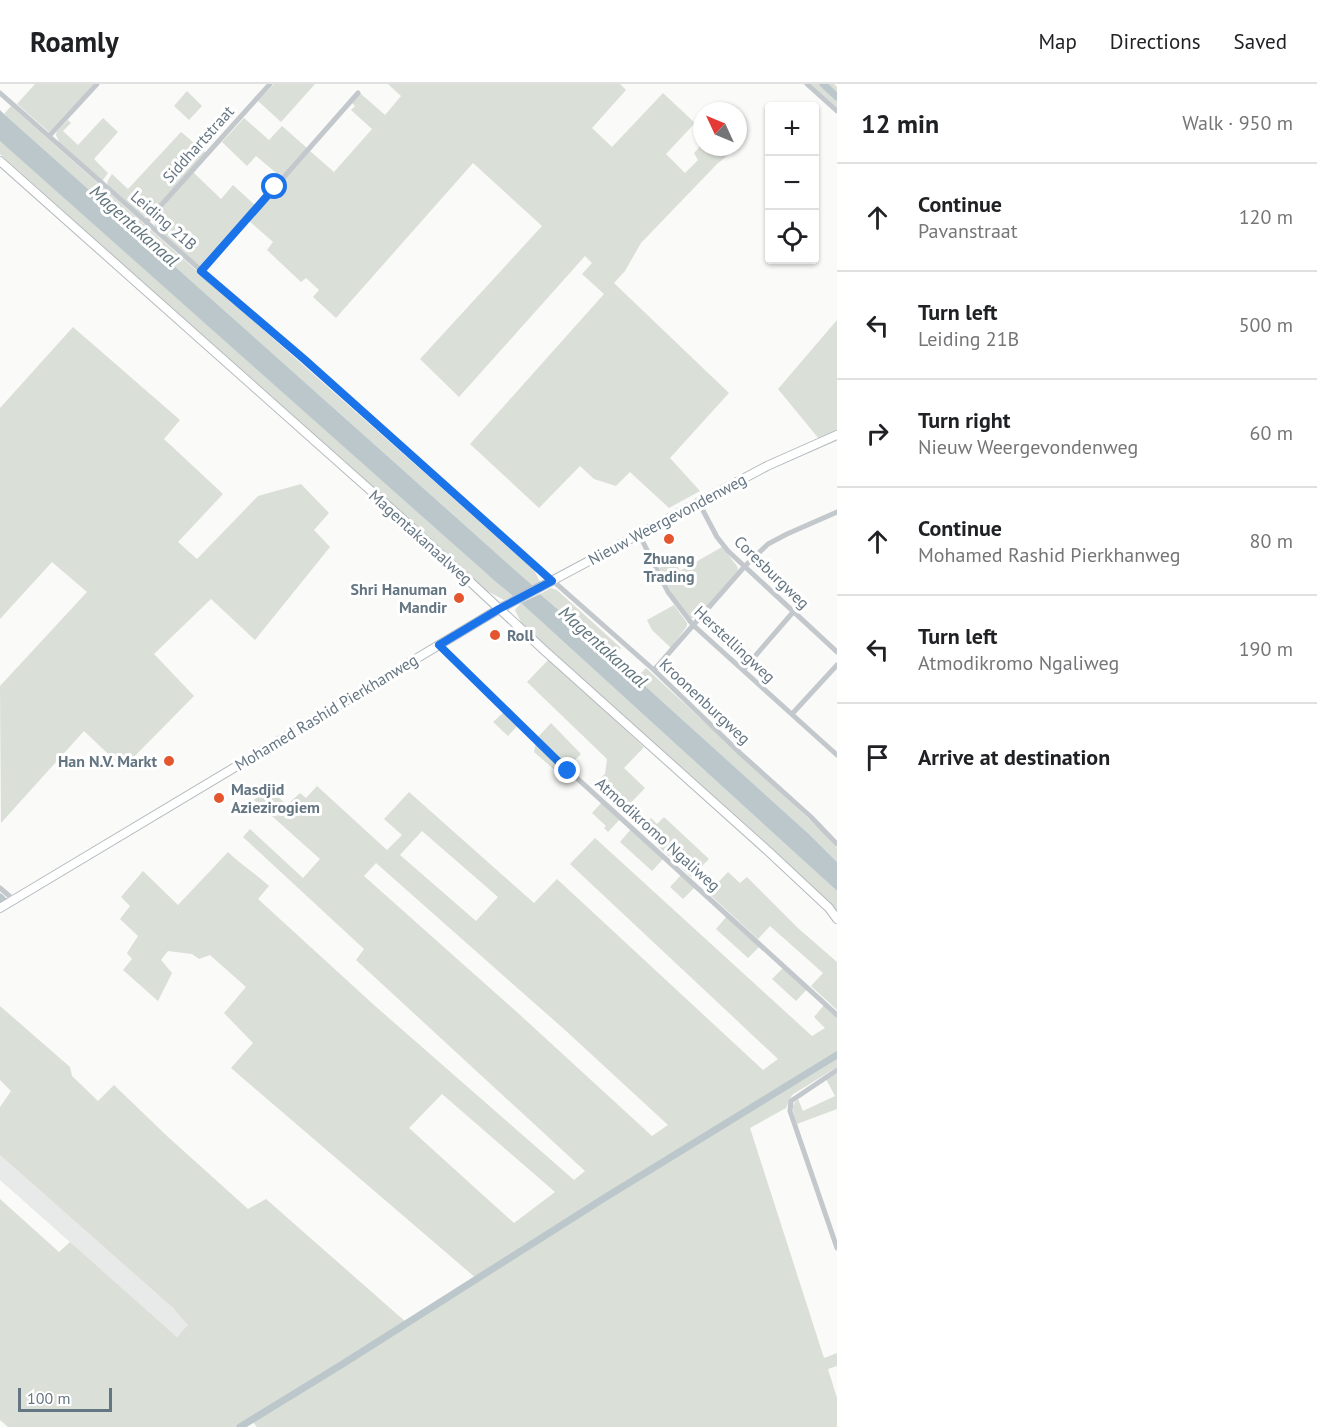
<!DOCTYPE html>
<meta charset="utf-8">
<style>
body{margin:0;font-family:"PT Sans",sans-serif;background:#f6f6f6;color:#202124}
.controls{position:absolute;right:18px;top:18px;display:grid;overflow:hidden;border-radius:6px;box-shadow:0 2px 4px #0004}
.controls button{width:54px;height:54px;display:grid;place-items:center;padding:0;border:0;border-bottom:2px solid #e0e0e0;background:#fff;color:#202124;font:30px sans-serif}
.compass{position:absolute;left:693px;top:18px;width:54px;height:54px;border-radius:50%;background:#fff;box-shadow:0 2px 4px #0004;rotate:314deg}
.scale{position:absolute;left:18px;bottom:15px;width:94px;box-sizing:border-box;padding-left:6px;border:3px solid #657683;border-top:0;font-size:16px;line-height:21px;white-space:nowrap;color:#657683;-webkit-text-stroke:4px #fff;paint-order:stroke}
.stop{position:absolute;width:18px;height:18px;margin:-14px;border:4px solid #1a73e8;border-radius:50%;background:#fff}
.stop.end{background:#1a73e8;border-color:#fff;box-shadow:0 2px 6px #0008}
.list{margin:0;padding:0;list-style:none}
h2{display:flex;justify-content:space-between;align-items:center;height:78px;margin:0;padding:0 24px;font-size:26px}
h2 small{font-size:20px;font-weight:400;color:#757577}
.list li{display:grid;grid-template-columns:39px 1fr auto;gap:18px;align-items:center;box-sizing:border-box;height:108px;padding:0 24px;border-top:2px solid #e0e0e0}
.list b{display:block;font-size:22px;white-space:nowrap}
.list p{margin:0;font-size:20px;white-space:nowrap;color:#757577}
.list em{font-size:20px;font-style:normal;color:#757577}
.icon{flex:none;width:33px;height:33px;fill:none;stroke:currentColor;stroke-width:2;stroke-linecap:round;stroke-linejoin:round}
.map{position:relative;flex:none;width:837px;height:1343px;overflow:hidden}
header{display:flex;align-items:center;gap:36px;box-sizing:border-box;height:84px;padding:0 30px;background:#fff;border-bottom:2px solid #e0e0e0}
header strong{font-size:28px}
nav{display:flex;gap:33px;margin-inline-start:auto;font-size:21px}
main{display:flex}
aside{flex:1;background:#fff}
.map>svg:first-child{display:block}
.built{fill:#e8e9e9}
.green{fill:#dadfd7;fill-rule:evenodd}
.water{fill:#bbc7cb}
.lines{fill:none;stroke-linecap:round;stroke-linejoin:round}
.canal{stroke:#bbc7cb;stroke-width:7}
.secondary-casing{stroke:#b3babf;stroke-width:10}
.street{stroke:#c3c8cc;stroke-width:5}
.secondary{stroke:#fff;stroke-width:8}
.route{stroke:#1a73e8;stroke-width:8}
.poi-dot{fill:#e4572e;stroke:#fff;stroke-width:2}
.labels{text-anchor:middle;stroke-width:6;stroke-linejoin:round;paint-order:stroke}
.street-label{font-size:16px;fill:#657683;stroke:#fff}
.poi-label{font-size:16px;font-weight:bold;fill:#657683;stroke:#fff;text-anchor:end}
.water-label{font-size:18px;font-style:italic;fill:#60757c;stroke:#fff}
</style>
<header>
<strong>Roamly</strong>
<nav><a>Map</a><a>Directions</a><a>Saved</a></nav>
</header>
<main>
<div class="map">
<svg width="837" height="1343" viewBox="0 0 837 1343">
<rect width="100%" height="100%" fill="#fafaf8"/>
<path class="built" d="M0,1071l173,153 16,17 -12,12 -177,-157z"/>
<path class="green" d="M35,0h59l-45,48 -32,-28z
M274,0h41l-34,38 -23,-21z
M388,0h232l6,6 -34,38 20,19 51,-54 32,30 -29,31 19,19 13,-13 -4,-7 8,-9v3h4l7,7 8,-7h17l-21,17 -76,79 -16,28 -11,12 115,110 -59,65 30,33 -31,17 -39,-36 -14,14 -22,-7 -14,-13 -41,42 -69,-64 134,-150 -22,-20 10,-11 -7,-7 -126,141 -39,-38 122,-133 -69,-63 -137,155 -23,-21 6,-7 -13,-12 -5,4 -34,-32 6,-8 -25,-22 62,-69 24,21 38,-43 -21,-19 4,-4 -3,-3 8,-10 25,22 16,-19z
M811,0h23l3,3v21z
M187,7l15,15 -13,14 -15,-14z
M11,22l523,464 6,12 -7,4 -529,-472z
M103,34l15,14 -24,27 14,14 -5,7h-3l-40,-36 -4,-9 1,-4 11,-11 3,3 -8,8 15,14z
M244,34l25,22 13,-14 25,22 -26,29 -25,-21 -9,10 -25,-24z
M181,48l25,21 -57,63 -5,1 -36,-31 -1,-4 5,-8 16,15z
M0,56l497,443 16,13 -9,4 -17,-9 -487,-437z
M193,88l28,27 12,-14 23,21 -54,60h-3l-43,-38 -4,-9z
M837,236v111l-18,8 -41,-50z
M73,243l107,93 -16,19 59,55 -45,48 19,17 61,-63 43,-12 28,29 -15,17 16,17 -75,93 -44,-41 -57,55 40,42 -71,72 -39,-37 -83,92 -1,-137 87,-94 -35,-30 -52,57v-211z
M722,463l15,19 1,4 -41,48h-7l-18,-24 -13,-26 15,-8 6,11z
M551,504l6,2 64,58 -4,5 23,21 6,-6 176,163 15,17v14l-27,-27 -197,-178 -73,-63z
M521,519l316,288v22l-10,-12 -305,-277 -7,-14z
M674,521l13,18v3l-16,22 -19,-18 -5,-10z
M549,575l95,88 -20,21 21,20 -23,24 -29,-27 12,-11 2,-15 -80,-77z
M505,627l14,13 -11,12 -15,-14z
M551,639l30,31 -18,18h-6l-23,-20 3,-14z
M317,702l70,64 15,-15 -18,-16 25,-27 125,111 23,-24 206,191 15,-11 -208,-195 25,-26 217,198 13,-8 -11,-11 11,-13 12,12v51l-45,28 -6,13 -36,20 74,230 13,-5v13l-9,3 9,29v29h-580l-6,-7 -11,7h-232l-8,-7v-221l59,53 11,-10 107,95 11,-12 -15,-17 -173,-153v-48l11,-16 -11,-11v-74l70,61 2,9 26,25 16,-16 53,51 81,73 18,-10 141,124 70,-44 -246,-211 22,-25 -29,-30 22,-26 -36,-32 -11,4 -7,-5 -24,-3 -7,9 11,13 -14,28 -35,-31 9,-11 -5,-6 11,-17 -18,-17 10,-13 -9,-9 22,-26 35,34 50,-53c13,13 27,21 41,34l-11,13 116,106 200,175 11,-9 -229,-211 8,-11 -121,-112 7,-8 53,49 17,-19 -66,-59 13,-13 20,18 13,-12 6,5zM422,747l76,66 -22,24 -76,-66zM376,779l189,167 103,95 -16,11 -133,-122 -155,-138zM442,1010l113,98 -41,31 -105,-95z
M604,716l18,17 -14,15 -4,-4 2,-2 -14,-13z
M664,733l45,42 -18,18 -50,-47 10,-12 6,6z
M632,744l32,30 -12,13 -32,-29z
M728,788l12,11 7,-6 52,52 38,33v48l-26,-24 12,-13 -53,-47 -12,13 -50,-46z
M682,790l13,13 -12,12 -13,-12z
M727,832l34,29 -13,13 -32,-29z
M784,883l24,21 -12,13 -24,-22z
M837,989v36l-40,15c-3,-10 -8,-18 1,-25l5,12 32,-15 -9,-17z"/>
<path class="water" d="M0,26l4,4 529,472 -20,10 -16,-13 -497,-442z
M540,510l73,63 197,178 27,27v29l-316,-288z"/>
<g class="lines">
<path class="canal" d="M823,0l14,13
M0,813l3,3
M240,1343l101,-62 265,-168 231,-142"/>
<defs>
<path id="secondary" d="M0,77l397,353 148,137 223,200 61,57 8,11
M0,824l499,-299 268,-143 70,-31"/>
</defs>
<use href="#secondary" class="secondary-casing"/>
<path class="street" d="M807,0l30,27
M0,9l654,577 86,83 71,64 26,27
M49,52l48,-52
M146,138l124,-138
M201,187l157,-178
M699,419l18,34 11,14 109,101
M639,450l29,58 25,33 144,130
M439,561l95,94 303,276
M654,586l91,-104 23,-22 19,-10 50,-22
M743,586l51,-59
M792,630l45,-49
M0,804l14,12
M837,986l-46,31 -1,10 47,137"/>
<use href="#secondary" class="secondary"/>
</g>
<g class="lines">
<path class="route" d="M275,103l-74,84 103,88 248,222 -53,28 -60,36 129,126"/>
</g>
<g class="poi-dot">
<circle cx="669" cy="455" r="6"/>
<circle cx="459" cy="514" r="6"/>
<circle cx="495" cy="551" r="6"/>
<circle cx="169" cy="677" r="6"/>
<circle cx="219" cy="714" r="6"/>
</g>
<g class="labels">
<g class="street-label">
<text transform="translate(198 60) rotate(-48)" y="6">Siddhartstraat</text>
<text transform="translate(164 136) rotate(41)" y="6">Leiding 21B</text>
<text transform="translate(667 435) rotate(-28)" y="6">Nieuw Weergevondenweg</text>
<text transform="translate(421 453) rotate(42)" y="6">Magentakanaalweg</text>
<text transform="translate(772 488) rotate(44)" y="6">Coresburgweg</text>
<text transform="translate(735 560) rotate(43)" y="6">Herstellingweg</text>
<text transform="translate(705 617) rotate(43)" y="6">Kroonenburgweg</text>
<text transform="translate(326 628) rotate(-31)" y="6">Mohamed Rashid Pierkhanweg</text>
<text transform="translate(658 750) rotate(42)" y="6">Atmodikromo Ngaliweg</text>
</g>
<g class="poi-label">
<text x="669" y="480" text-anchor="middle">Zhuang<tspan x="669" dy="18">Trading</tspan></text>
<text x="447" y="511">Shri Hanuman<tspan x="447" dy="18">Mandir</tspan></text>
<text x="507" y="557" text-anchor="start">Roll</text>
<text x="157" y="683">Han N.V. Markt</text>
<text x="231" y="711" text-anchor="start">Masdjid<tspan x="231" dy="18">Aziezirogiem</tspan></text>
</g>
<g class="water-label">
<text transform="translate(134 142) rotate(42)" y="6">Magentakanaal</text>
<text transform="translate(603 563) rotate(42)" y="6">Magentakanaal</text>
</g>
</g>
</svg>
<div class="controls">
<button>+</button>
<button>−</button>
<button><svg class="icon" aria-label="locate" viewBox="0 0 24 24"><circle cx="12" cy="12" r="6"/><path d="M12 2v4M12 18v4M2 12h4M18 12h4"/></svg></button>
</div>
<svg class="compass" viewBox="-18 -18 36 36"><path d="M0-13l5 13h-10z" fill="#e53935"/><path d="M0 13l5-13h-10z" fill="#757577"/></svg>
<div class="scale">100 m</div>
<div class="stop" style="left:275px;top:103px"></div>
<div class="stop end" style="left:568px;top:687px"></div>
</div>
<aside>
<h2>12 min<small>Walk · 950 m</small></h2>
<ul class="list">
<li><svg class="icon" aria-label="ahead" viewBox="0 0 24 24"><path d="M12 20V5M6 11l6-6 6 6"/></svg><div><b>Continue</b><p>Pavanstraat</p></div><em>120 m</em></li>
<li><svg class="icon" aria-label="left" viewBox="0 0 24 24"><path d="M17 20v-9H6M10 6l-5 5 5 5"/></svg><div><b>Turn left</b><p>Leiding 21B</p></div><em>500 m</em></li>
<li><svg class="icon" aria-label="right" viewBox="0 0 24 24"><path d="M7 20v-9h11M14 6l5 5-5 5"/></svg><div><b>Turn right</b><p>Nieuw Weergevondenweg</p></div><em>60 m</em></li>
<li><svg class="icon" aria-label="ahead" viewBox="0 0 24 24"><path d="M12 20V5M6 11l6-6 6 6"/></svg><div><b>Continue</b><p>Mohamed Rashid Pierkhanweg</p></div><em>80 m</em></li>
<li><svg class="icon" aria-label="left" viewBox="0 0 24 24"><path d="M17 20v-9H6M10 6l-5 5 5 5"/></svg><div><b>Turn left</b><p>Atmodikromo Ngaliweg</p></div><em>190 m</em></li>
<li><svg class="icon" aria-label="arrive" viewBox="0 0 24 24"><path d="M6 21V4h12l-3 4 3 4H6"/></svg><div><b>Arrive at destination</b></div></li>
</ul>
</aside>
</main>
